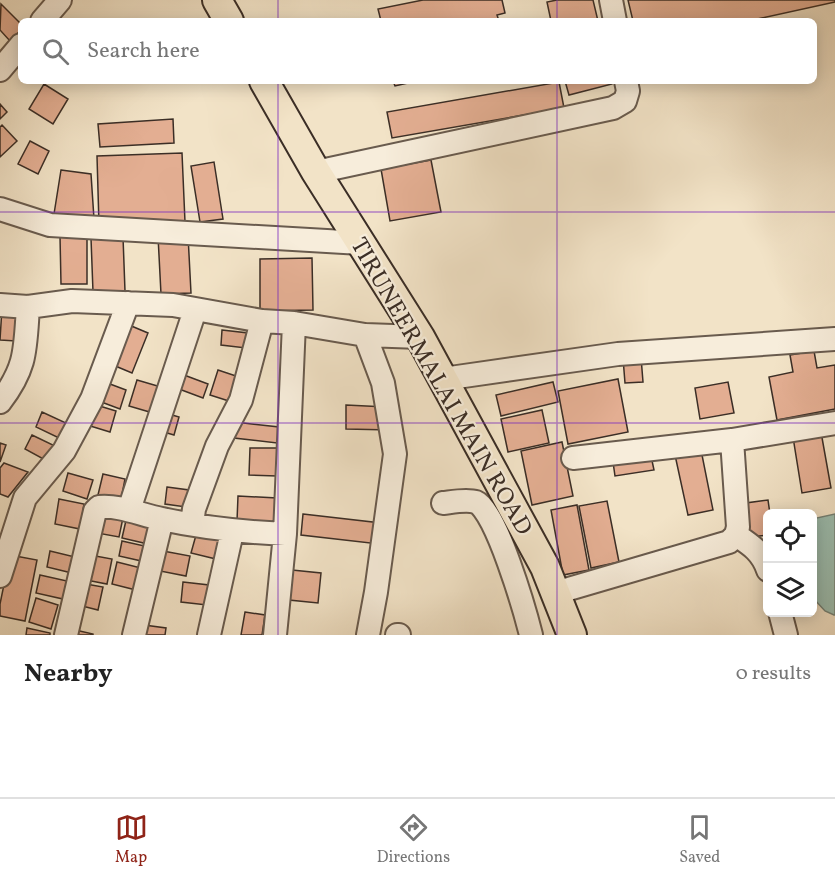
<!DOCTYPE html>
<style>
body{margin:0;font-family:Vollkorn,serif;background:#f2f2f2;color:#222}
.controls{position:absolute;right:18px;bottom:18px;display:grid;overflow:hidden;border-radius:9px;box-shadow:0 3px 15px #0003}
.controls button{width:54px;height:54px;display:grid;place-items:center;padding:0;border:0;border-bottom:2px solid #e0e0e0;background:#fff;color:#222;font:30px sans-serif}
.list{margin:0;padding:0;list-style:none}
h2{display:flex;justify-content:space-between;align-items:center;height:78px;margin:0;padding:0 24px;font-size:26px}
h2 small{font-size:20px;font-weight:400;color:#767676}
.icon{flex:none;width:33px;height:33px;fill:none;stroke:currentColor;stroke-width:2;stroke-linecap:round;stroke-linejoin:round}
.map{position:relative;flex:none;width:835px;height:635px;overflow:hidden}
.search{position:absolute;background:#fff;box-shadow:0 3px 15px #0003;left:18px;right:18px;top:18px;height:66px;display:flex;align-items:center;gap:15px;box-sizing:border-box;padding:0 21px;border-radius:9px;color:#767676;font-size:22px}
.sheet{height:162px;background:#fff}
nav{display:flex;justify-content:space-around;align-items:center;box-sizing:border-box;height:84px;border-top:2px solid #e0e0e0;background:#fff;font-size:16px;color:#767676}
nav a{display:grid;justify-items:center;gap:3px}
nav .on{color:#8f2418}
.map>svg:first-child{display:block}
.water{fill:#9cbeb0;stroke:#758479;stroke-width:1.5}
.building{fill:#e3ae92;stroke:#3b2e26;stroke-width:1.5}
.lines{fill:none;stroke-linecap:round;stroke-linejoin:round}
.minor-casing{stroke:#695b4e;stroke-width:26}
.major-casing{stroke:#3b2e26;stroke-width:32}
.minor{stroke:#f7eddb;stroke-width:22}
.major{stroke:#f2e3c7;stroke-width:28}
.grid{fill:none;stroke:#7b2cbf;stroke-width:1.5;stroke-opacity:0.55}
.labels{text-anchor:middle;stroke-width:4.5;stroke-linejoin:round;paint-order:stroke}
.street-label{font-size:24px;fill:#3b2e26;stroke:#f7eddb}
</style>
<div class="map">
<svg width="835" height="635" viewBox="0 0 835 635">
<rect width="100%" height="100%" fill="#f2e3c7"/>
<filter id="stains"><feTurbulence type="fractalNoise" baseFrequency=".00333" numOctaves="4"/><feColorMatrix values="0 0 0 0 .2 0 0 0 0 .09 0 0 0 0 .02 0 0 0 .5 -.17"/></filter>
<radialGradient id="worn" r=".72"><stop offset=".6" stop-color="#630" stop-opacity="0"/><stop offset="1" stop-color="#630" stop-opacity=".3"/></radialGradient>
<path class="water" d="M835,514v101h-1l-9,-4 -12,-13 -1,-79z"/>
<path class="building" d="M423,0h79l3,13 -8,2 2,6h-118l-3,-12z
M557,0h36l5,21h-47l-4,-19z
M628,0h207v2l-87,19h-115z
M1,4l20,20v6l-11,11 -10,-11z
M393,81h24l-22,5z
M565,81h47v3l-43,11z
M559,82l5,26 -172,30 -5,-26z
M44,84l24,15 -15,25 -24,-15z
M0,104l7,8 -7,7z
M173,119l1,24 -74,4 -2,-23z
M2,125l15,16 -17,16v-30z
M30,141l19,10 -11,23 -20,-10z
M182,153l3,69 -86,3 -2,-69z
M431,160l10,52 -51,9 -9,-52z
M214,162l9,57 -23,3 -9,-56z
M61,170l30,4 3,45 -40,-5z
M188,235l3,58 -30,1 -3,-58z
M60,236h27v48h-26z
M123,237l2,54 -32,1 -2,-54z
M312,258l1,52 -53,1v-52z
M2,308l16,2 -2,31 -16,-1z
M129,325l19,8 -16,40 -19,-8z
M222,330l26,3 -2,15 -25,-3z
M814,351l3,17 18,-3v44l-58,11 -8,-43 24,-5 -3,-17z
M641,357l2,25 -18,1 -2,-25z
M218,370l21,7 -7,25 -22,-7z
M184,375l24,9 -5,14 -24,-9z
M618,379l10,53 -60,12 -10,-53z
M137,380l24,7 -8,26 -24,-7z
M102,381l24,9 -6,19 -24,-9z
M553,382l5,20 -57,14 -5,-21z
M728,382l6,31 -34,6 -5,-31z
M93,404l23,7 -6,21 -23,-7z
M346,405l40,2 5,23 -45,-1z
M542,410l7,33 -41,9 -7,-33z
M42,412l24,11 -7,15 -23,-11z
M162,412l17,5 -5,18 -17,-5z
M235,422l44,5 -2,16 -43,-5z
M821,432l10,56 -29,5 -9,-56z
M32,435l23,11 -8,15 -22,-12z
M562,442l11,54 -41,9 -11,-54z
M0,443l6,2 -6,17z
M250,448h28l-1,28 -28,-1z
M701,450l12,60 -25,5 -13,-60z
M651,456l3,14 -39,6 -2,-14z
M4,463l24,9 -20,25 -8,-3v-26z
M68,473l25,7 -6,19 -24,-8z
M103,474l22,5 -5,26 -23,-6z
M167,487l22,3 -3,17 -21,-3z
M238,496l39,2 -1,24 -39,-1z
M59,499l25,5 -4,25 -25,-5z
M768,500l2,14h-2v21l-18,2 -4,-34z
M607,501l12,61 -28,6 -12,-62z
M577,505l12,65 -26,5 -12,-65z
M101,509l23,4 -5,24 -22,-4z
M303,514l78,9 -2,21 -78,-9z
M127,516l26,6 -5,22 -26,-6z
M198,528l24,7 -6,24 -25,-6z
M122,541l27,6 -3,15 -27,-6z
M50,551l25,6 -3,16 -25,-6z
M163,551l27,5 -4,20 -26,-5z
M10,555l27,5 -12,61 -25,-5v-12z
M90,555l22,4 -5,25 -21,-4z
M117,562l24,6 -5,22 -24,-6z
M292,570l29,3 -3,30 -29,-3z
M40,575l27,6 -4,18 -27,-6z
M183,582l26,3 -2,20 -26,-3z
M86,584l17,3 -5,23 -16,-4z
M36,598l22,7 -7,24 -22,-7z
M245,612l20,3 -3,20h-21z
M144,625l22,3 -1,7h-22z
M27,628l23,5v2h-24z
M71,629l22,5v1h-23z"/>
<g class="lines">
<defs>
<path id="minor" d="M611,0l4,21
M42,21l18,-21
M0,70l21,-25
M316,172l297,-64 12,-7 3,-10 -2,-10
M0,209l50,16 311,18
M0,305l28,2 44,-6 101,4 89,16 32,2 71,12 55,2
M365,335l18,48 12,71 -19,138 -8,43
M443,379l175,-25 217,-15
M0,402c27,-35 25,-53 28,-95
M573,458l159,-18
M443,503c9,-1 24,-4 33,-1 20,8 49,109 55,133
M129,510l66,-200
M192,524l2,-15 23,-63 24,-46 21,-79
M736,535c15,10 26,17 32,35
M0,576l25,-78 39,-47 28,-52 36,-96
M555,593l174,-51 7,-7 2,-8 -6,-87 103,-17
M780,612l6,23
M66,635l29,-124 4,-4c21,-2 42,8 63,12 41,9 81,13 123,15
M134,635l28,-116
M209,635l23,-103
M275,635l10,-101 9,-211
M397,635h2"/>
<path id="major" d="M217,0l12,21
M264,81l52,91 104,165 125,230 27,68"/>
</defs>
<use href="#minor" class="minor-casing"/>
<use href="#major" class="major-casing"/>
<use href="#minor" class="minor"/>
<use href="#major" class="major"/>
</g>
<path class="grid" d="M278,0v21M557,0v21M278,81v554M557,81v554M0,212h835M0,423h835"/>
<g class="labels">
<g class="street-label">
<text transform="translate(442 386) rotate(60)" y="8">TIRUNEERMALAI MAIN ROAD</text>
</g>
</g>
<rect width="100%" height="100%" filter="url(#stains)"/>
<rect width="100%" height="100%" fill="url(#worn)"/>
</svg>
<div class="controls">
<button><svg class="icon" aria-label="locate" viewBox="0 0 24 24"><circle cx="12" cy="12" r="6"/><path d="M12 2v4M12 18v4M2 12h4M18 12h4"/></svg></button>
<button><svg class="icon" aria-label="layers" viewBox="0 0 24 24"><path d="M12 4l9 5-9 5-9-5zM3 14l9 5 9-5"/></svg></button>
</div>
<div class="search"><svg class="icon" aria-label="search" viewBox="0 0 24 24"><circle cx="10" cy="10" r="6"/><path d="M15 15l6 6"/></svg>Search here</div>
</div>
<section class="sheet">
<h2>Nearby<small>0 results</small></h2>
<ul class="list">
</ul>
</section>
<nav>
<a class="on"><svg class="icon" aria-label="map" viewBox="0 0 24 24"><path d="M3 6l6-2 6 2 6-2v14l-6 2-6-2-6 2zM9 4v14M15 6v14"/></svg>Map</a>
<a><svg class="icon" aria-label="directions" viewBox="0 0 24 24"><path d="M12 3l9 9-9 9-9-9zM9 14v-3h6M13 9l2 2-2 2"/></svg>Directions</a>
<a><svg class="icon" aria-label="saved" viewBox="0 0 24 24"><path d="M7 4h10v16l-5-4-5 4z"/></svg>Saved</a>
</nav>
